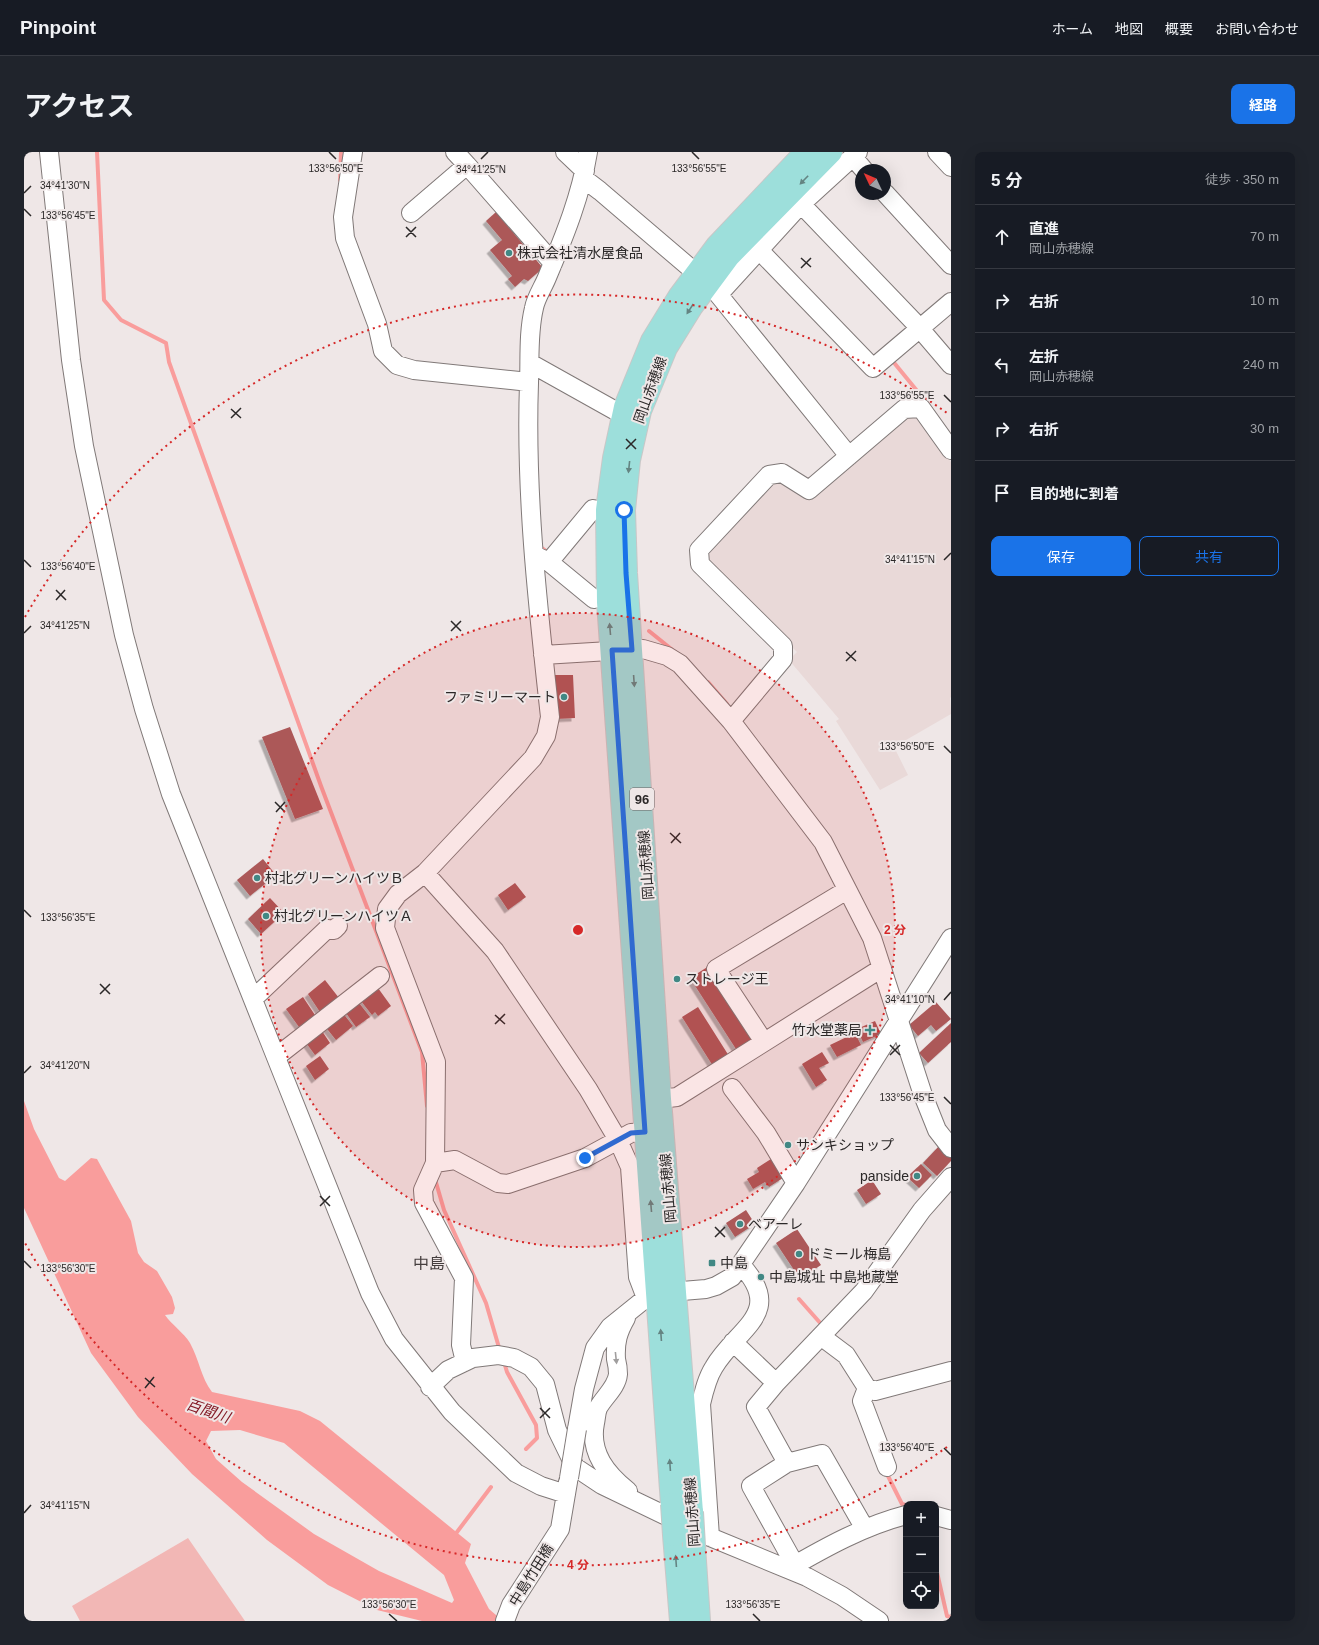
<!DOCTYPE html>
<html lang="ja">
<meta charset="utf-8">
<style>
body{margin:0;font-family:Helvetica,"Noto Sans JP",sans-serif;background:#20242c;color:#f1f3f6}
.controls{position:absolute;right:12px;bottom:12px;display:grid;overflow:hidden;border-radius:8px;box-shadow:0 4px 16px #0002}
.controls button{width:36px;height:36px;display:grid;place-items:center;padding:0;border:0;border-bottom:1px solid #363941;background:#171b24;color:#f1f3f6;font:20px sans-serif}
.compass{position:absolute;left:831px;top:12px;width:36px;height:36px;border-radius:50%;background:#171b24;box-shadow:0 4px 16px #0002;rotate:314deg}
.stop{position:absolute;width:12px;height:12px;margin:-9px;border:3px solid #1a73e8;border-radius:50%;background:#fff}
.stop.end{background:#1a73e8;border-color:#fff;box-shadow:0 1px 4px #0008}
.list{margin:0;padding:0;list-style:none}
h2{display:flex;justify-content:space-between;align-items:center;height:52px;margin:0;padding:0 16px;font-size:17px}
h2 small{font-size:13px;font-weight:400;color:#9ea1a6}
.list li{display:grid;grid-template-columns:26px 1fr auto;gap:12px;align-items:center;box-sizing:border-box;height:64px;padding:0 16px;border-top:1px solid #363941}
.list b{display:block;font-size:15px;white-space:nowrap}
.list p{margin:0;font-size:13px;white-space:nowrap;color:#9ea1a6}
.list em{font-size:13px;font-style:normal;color:#9ea1a6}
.actions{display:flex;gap:8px;padding:12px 16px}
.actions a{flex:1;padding:9px 0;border:1px solid #1a73e8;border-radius:8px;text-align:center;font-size:14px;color:#1a73e8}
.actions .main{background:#1a73e8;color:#fff}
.icon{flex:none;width:22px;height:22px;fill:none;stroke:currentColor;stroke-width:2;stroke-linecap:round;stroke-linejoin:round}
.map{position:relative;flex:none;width:927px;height:1469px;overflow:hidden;border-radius:8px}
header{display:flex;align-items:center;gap:24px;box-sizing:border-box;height:56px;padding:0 20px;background:#171b24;border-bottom:1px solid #363941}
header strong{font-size:19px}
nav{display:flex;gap:22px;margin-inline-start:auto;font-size:14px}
.intro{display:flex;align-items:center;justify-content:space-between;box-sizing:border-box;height:96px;padding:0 24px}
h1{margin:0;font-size:28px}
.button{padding:10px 18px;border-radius:8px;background:#1a73e8;color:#fff;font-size:14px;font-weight:700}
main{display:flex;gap:24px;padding:0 24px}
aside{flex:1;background:#171b24;border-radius:8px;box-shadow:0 4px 16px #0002}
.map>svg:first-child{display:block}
.built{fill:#e9d9d8}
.green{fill:#f2b7b5}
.water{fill:#f99d9c;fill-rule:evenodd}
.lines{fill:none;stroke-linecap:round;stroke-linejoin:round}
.stream{stroke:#f99d9c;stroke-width:4}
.building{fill:#ac5859;filter:url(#shadow)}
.minor-casing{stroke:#807978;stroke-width:20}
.major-casing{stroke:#c8c7c7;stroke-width:24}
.minor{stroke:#fff;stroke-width:18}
.major{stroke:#9ddfdb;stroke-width:22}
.minor-bridge-casing{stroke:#807978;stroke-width:20;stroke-linecap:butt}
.major-bridge-casing{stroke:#c8c7c7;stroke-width:24;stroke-linecap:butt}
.minor-bridge{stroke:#fff;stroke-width:18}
.major-bridge{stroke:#9ddfdb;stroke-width:22}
.oneway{fill:#648482}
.oneway2{fill:#a09e9e}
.route{stroke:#1a73e8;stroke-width:5}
.ticks{fill:none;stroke:#2b2828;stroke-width:1.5}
.ring{fill:none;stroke:#d62828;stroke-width:2;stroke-dasharray:2 4}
.poi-dot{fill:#418884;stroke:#efe7e7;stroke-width:1.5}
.labels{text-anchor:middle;stroke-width:4;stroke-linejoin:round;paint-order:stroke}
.shield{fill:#efe7e7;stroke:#666161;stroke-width:1}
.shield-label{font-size:13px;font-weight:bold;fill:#2b2828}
.poi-label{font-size:14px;fill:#2b2828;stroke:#efe7e7;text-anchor:start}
.street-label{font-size:14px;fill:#2b2828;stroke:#efe7e7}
.water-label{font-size:15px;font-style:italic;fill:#841a26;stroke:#efe7e7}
.quarter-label{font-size:16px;fill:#453e3e;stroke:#efe7e7}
.ticks-label{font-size:10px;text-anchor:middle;fill:#2b2828;stroke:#efe7e7;stroke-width:4;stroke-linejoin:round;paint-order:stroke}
.centre{fill:#d62828;stroke:#efe7e7;stroke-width:2}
.ring-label{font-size:12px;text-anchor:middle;font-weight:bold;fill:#d62828;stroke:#efe7e7;stroke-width:4;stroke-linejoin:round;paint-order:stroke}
</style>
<header>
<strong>Pinpoint</strong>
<nav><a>ホーム</a><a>地図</a><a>概要</a><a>お問い合わせ</a></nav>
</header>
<div class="intro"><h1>アクセス</h1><a class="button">経路</a></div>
<main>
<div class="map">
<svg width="927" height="1469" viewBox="0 0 927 1469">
<defs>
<filter id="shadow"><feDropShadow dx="-3.5" dy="3.5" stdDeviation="0" flood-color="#0004"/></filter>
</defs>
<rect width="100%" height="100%" fill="#efe7e7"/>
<path class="built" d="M885,262l10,3 32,45v235l-1,1 1,16 -57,33 14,28 -28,15 -44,-69 3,-2 -50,-59 8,-8 -93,-92 2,-9 64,-70 11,-2 30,18z"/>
<path class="green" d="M164,1386l57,83h-165l-8,-15z"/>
<path class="water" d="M0,949l10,28 25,49 6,3 26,-23 6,1 34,62 7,32 6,9 13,9 15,26 3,11 -2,6 -8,1c7,10 19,18 25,28 9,16 11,35 22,49l88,19 20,10 151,123 -6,19 24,46 14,12h-81l-45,-11 -49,-25 -61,-45 -75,-66 -54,-57 -47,-64 -67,-145zM216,1278l44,13 160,132 10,25 -2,3 -73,-32 -65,-37 -72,-52 -26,-23 -10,-18 5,-10z"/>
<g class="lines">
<path class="stream" d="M73,0l7,148 17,20 45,23 3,19 152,424 101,266 5,54
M316,28l1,-28
M867,207l36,44
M514,393l12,9
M625,479l26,21
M684,530l19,22
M411,1027l9,31 42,93 14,48
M775,1147l23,26
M480,1210l3,10 29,53 1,13 -11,11
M862,1320l16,32 4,1
M430,1384l37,-49
M912,1416l11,48 4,1"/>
</g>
<path class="building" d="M472,60l47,56 -15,13 -4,-2 -9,8 -7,-8 4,-3 -22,-26 12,-10 -16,-19z
M529,523h20l2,43 -20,1z
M266,575l33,82 -28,10 -33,-82z
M239,707l13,16 -26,21 -13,-16z
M491,731l11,14 -18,13 -10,-15z
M246,746l14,15 -23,21 -13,-15z
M685,814l46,71 -19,12 -46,-71z
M301,828l14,18 -19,14 -12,-18z
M354,836l13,18 -13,10 -3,-4 -3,3 -11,-14z
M279,845l12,18 -16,12 -13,-18z
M912,850l15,17 -15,12 -5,-6 -13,11 -9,-11z
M335,851l11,14 -14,10 -10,-14z
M674,855l31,49 -16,10 -31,-49z
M318,860l11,14 -17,14 -12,-15z
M851,869l6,13 -18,8 -6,-13z
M927,871v19l-23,21 -9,-10z
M296,876l10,15 -15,12 -11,-15z
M831,881l6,12 -24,12 -7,-12z
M798,900l7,11 -10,5 8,12 -11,7 -14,-23z
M296,904l9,13 -14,11 -9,-14z
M915,994l12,12v3l-14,15 -14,-13z
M747,1007l12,19 -14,9 -4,-5 -12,7 -6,-10 12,-7 -2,-4z
M897,1012l11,11 -13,13 -12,-11z
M848,1028l9,14 -15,10 -9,-14z
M722,1058l9,14 -20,13 -9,-14z
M773,1077l24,36 -21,14 -24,-36z"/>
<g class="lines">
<defs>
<path id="minor" d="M25,0l22,208 13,86 40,189 20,74 27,85 199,499 24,46 58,73 64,61 25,13 25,8
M329,0l-10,65 2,21 32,86 6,27 14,14 17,5 115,12
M431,0l12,13
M541,0l20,19
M913,0l14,15
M829,5l11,13
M559,26l17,13 96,82
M861,41l66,72
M777,52l115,120 35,41
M387,61l56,-48 86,98
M735,98l114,118 78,-66
M685,131l140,173
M695,142l82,-90 57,-52
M506,211l93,52
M510,403l15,7 45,37
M525,410l44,-53
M519,503l100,-6 24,7 13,8 51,57 92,121 49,96 51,157 14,35 14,18
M707,569l52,-62v-13l-83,-82 -1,-14 70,-75 13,-2 27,17 95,-81 17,-1 30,42
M401,721l70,78 93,138 30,51 12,27 8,110 8,21
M229,847l74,-70 7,1 4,-4
M740,890l-48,-73 131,-79
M252,905l104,-81
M708,936l34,45 30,50
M636,947l17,-2 205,-129
M411,1011l20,-3 43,23 10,1 77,-26 46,-25 14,-1
M602,1166c-8,14 -11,24 -10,41 1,4 2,10 2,15 -1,13 -14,23 -20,34 -2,5 -2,11 -3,15 -6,30 12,51 33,68
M798,1185l24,18 21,33 8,3 76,-20
M709,1190l43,41 88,-92 58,-81 29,-33
M441,1210l-4,-17 3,-67 -40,-75 -1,-13 12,-27 1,-101 -51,-134 2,-19 11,-15 27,-21 108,-115 13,-22 4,-19c-12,-110 -25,-222 -21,-334 1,-25 -1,-50 5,-75 2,-11 10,-22 14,-33 17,-40 33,-80 40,-123
M752,1231l-20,24 31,56 35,-9 43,75
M406,1235l18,-17 25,-12 25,-3 16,3 17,9 14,17 12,46 18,37 27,18 108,52 97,40 35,19 37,25
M843,1236l-5,13 25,66
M553,1277l7,-40 11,-41 15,-21 36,-29 12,-5 48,-4 10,-3 16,-9 64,-94 155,-245
M763,1311l-36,23 44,79
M912,1364l15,4
M686,1385l-9,-133c3,-13 6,-26 13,-37 23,-39 72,-54 27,-102
M764,1417c38,-22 76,-43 118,-54
M481,1469l6,-16 49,-76 8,-47"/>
<path id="major" d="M648,1352l-64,-902 -1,-92 7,-52 11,-51 27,-66 27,-44 38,-51 89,-94
M668,1360l-32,-413 -34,-526 -2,-63 5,-50 11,-49 26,-63 26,-42 37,-50 102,-104
M650,1383l7,86
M670,1394l5,75"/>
</defs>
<use href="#minor" class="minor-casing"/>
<use href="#major" class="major-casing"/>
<use href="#minor" class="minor"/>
<use href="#major" class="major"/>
<defs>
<path id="minor-bridge" d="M545,1326l8,-49"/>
<path id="major-bridge" d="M648,1352l2,31
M668,1360l2,34"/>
</defs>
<use href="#minor-bridge" class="minor-bridge-casing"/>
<use href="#major-bridge" class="major-bridge-casing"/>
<use href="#minor-bridge" class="minor-bridge"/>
<use href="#major-bridge" class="major-bridge"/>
</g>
<defs><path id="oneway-solid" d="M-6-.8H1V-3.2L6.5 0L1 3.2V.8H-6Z"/></defs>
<g class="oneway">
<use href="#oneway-solid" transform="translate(780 28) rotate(134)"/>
<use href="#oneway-solid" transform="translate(666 157) rotate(123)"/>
<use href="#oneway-solid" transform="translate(605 315) rotate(96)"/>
<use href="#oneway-solid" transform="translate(586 477) rotate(-95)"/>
<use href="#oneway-solid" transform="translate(610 529) rotate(86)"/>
<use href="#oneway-solid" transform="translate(627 1054) rotate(-95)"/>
<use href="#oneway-solid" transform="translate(637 1183) rotate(-94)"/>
<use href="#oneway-solid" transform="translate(646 1313) rotate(-94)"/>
<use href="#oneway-solid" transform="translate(652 1409) rotate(-94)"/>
</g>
<use class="oneway2" href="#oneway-solid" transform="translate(592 1206) rotate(84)"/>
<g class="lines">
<path class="route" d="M561,1006l46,-25 14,-1 -33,-482h20l-6,-77 -2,-63"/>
</g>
<path class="ticks" d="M305,0l7,7M668,0l7,7M457,7l7,-7M0,41l7,-7M0,57l7,7M382,75l10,10M382,85l10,-10M777,106l10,9M777,116l10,-10M920,243l7,7M207,257l10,9M207,266l10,-10M602,287l10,10M602,297l10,-10M0,408l7,7M920,408l7,-7M32,438l10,10M32,448l9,-10M427,469l10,10M427,479l10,-10M0,481l7,-7M822,500l10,9M822,509l10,-10M920,594l7,7M251,650l10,10M252,660l9,-10M646,681l11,10M647,691l9,-10M0,758l7,7M76,832l10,10M76,842l10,-10M920,848l7,-8M471,863l10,9M471,872l10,-10M866,893l10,10M866,903l10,-10M0,921l7,-7M920,945l7,7M296,1044l10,10M296,1054l10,-10M691,1075l10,10M691,1085l10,-10M0,1109l7,7M121,1226l10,9M121,1236l9,-11M516,1256l10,10M516,1266l10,-10M920,1296l7,7M0,1361l7,-8M365,1462l8,7M729,1462l7,7"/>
<circle cx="554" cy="778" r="317" fill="#d62828" fill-opacity=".12"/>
<g class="ring">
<circle cx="554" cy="778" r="317"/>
<path d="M923 1295A635 635 0 0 1 1 1091M1 465A635 635 0 0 1 923 261"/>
</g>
<g class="poi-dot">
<circle cx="485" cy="101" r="4"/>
<circle cx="540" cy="545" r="4"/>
<circle cx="233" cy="726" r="4"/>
<circle cx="242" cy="764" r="4"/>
<circle cx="653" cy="827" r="4"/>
<path d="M844 872h4v4h4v4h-4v4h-4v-4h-4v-4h4z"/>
<circle cx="764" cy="993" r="4"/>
<circle cx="893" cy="1024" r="4"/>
<circle cx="716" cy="1072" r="4"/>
<circle cx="775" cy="1102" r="4"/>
<rect x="684" y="1107" width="8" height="8" rx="2"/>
<circle cx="737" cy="1125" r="4"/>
</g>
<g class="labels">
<rect class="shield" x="606" y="636" width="24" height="22" rx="3"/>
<g class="shield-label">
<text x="618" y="652">96</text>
</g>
<g class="poi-label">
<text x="493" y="106">株式会社清水屋食品</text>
<text x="532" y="550" text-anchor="end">ファミリーマート</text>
<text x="241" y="731">村北グリーンハイツＢ</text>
<text x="250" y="769">村北グリーンハイツＡ</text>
<text x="661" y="832">ストレージ王</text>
<text x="838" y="883" text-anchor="end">竹水堂薬局</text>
<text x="772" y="998">サンキショップ</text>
<text x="885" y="1029" text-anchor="end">panside</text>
<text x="724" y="1077">ベアーレ</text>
<text x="783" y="1107">ドミール梅島</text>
<text x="696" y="1116">中島</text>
<text x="745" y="1130">中島城址 中島地蔵堂</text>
</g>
<g class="street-label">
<text transform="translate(626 238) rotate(-70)" y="5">岡山赤穂線</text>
<text transform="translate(622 713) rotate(-94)" y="5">岡山赤穂線</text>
<text transform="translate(644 1036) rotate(-95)" y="5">岡山赤穂線</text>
<text transform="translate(668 1360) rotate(-94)" y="5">岡山赤穂線</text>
<text transform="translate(507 1423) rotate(-58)" y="5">中島竹田橋</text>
</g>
<g class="water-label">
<text transform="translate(184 1259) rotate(19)" y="5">百間川</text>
</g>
<g class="quarter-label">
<text x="405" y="1117">中島</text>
</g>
</g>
<g class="ticks-label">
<text x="312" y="20">133°56'50"E</text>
<text x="675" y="20">133°56'55"E</text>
<text x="457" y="21">34°41'25"N</text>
<text x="41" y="37">34°41'30"N</text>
<text x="44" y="67">133°56'45"E</text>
<text x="883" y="247">133°56'55"E</text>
<text x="886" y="411">34°41'15"N</text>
<text x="44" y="418">133°56'40"E</text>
<text x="41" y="477">34°41'25"N</text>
<text x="883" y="598">133°56'50"E</text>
<text x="44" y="769">133°56'35"E</text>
<text x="886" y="851">34°41'10"N</text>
<text x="41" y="917">34°41'20"N</text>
<text x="883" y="949">133°56'45"E</text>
<text x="44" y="1120">133°56'30"E</text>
<text x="883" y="1299">133°56'40"E</text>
<text x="41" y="1357">34°41'15"N</text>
<text x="365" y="1456">133°56'30"E</text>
<text x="729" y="1456">133°56'35"E</text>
</g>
<circle cx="554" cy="778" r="6" class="centre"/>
<g class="ring-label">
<text x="871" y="782">2 分</text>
<text x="554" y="1417">4 分</text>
</g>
</svg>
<div class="controls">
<button>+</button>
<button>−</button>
<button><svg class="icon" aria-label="locate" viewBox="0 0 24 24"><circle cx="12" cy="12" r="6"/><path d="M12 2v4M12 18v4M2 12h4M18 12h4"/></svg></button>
</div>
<svg class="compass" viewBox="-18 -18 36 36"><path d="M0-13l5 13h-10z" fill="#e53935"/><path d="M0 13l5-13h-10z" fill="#9ea1a6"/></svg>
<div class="stop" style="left:600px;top:358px"></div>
<div class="stop end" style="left:561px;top:1006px"></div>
</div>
<aside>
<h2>5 分<small>徒歩 · 350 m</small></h2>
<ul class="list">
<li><svg class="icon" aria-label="ahead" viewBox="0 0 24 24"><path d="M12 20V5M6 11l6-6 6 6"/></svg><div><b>直進</b><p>岡山赤穂線</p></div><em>70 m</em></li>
<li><svg class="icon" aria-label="right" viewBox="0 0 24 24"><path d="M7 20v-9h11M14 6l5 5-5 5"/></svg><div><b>右折</b></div><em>10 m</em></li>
<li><svg class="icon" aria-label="left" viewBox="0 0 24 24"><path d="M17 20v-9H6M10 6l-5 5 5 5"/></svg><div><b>左折</b><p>岡山赤穂線</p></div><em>240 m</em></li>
<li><svg class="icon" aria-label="right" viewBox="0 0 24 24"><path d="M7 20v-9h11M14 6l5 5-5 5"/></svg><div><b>右折</b></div><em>30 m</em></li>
<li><svg class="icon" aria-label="arrive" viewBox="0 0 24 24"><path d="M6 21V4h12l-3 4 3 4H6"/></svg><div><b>目的地に到着</b></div></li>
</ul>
<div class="actions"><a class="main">保存</a><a>共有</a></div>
</aside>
</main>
